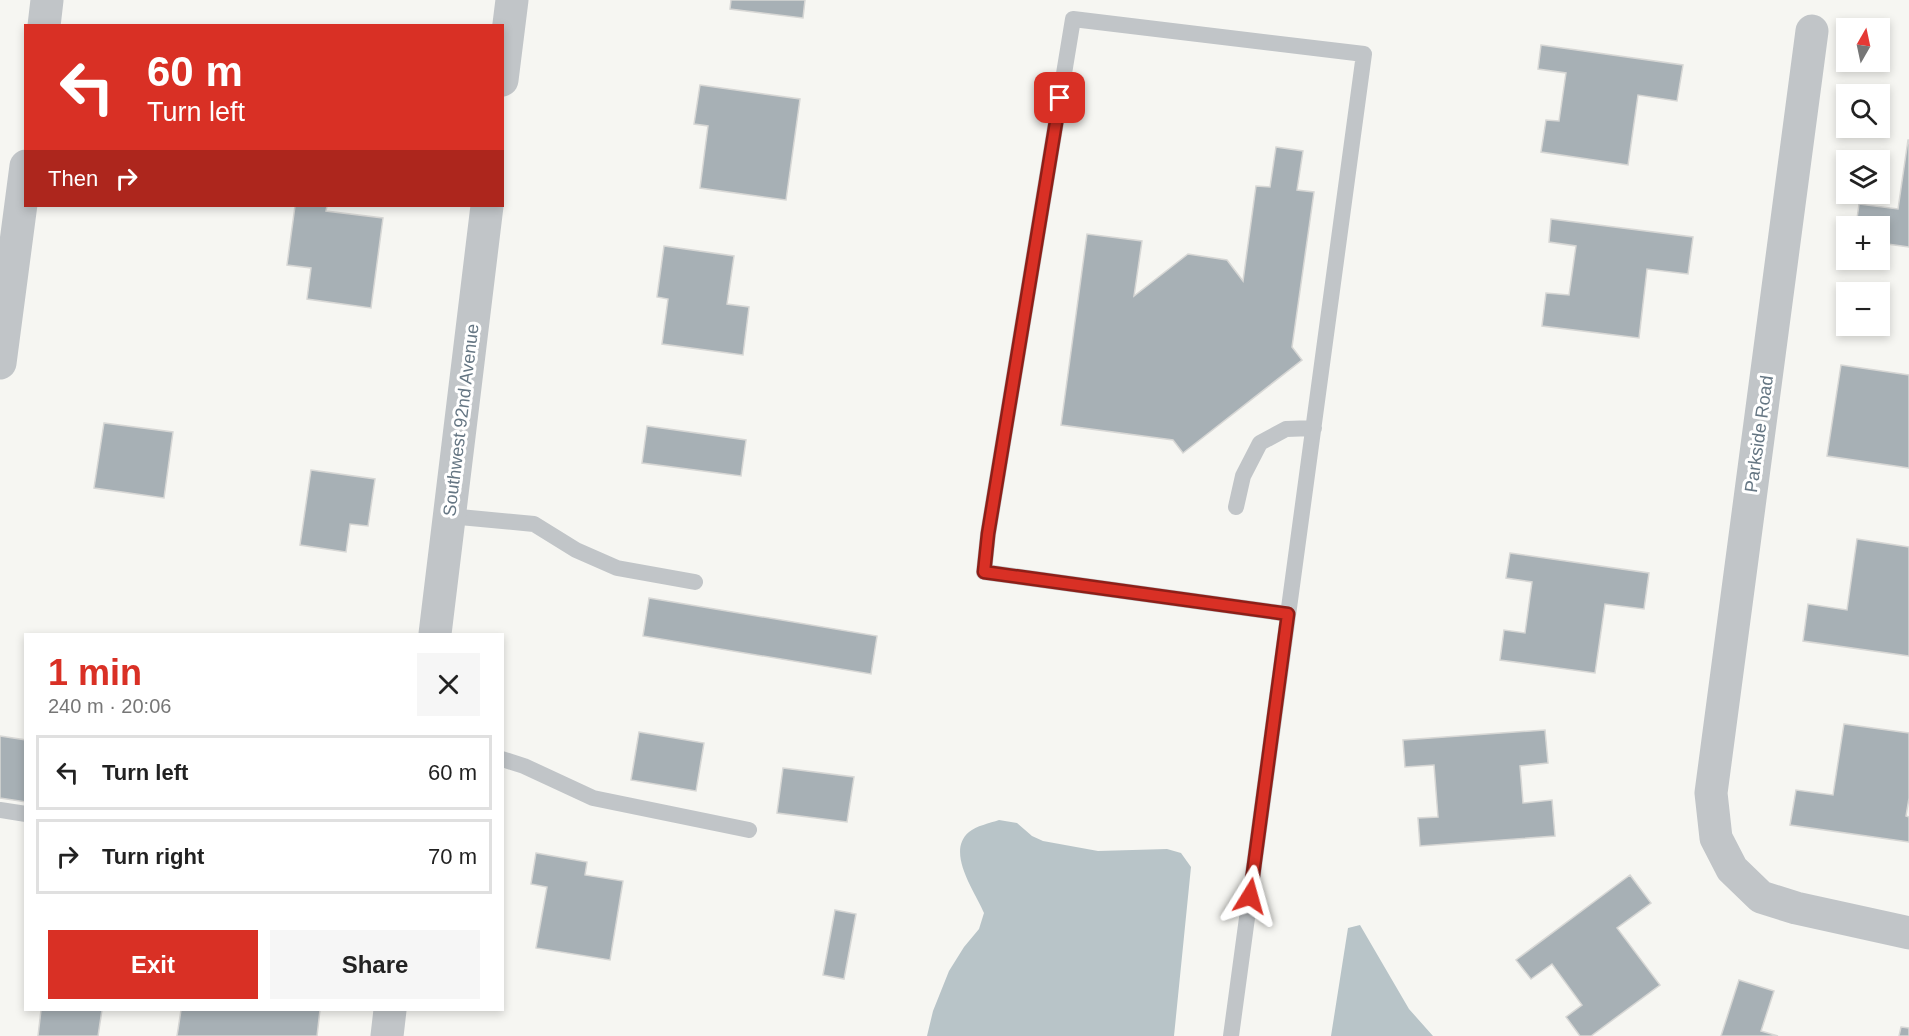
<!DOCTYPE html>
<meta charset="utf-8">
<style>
:root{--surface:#fff;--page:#f6f6f6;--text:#222;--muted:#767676;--line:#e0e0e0;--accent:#d93025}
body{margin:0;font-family:Arial,sans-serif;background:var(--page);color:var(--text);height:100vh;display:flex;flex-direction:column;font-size:22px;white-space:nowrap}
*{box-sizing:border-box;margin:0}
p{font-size:20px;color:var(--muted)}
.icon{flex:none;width:33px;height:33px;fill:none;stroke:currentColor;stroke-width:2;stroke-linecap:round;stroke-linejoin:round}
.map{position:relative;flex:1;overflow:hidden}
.panel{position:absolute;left:24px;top:633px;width:480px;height:378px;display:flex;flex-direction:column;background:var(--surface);border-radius:0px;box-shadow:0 3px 9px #0003}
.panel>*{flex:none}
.guide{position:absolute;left:24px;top:24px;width:480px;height:183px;border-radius:0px;box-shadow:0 3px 9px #0003;background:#d93025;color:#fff;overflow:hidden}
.needle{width:39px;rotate:9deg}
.buttons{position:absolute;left:1836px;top:18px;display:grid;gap:12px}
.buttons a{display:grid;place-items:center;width:54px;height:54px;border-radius:0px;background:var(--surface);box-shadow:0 3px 9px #0003;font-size:30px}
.pin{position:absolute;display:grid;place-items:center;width:51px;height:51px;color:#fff;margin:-26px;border-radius:12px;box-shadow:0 3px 9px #0006}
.me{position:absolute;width:66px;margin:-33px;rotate:8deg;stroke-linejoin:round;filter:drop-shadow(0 0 4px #0008)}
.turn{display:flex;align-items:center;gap:21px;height:126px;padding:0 24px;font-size:27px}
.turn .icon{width:78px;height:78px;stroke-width:2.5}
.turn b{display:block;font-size:42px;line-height:51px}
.then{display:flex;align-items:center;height:57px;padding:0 24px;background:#0003;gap:12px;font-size:22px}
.round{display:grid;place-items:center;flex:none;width:63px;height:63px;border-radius:0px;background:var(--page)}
.summary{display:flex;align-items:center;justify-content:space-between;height:102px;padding:0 24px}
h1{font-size:36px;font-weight:800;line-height:45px;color:var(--accent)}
.button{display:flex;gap:12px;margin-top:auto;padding:12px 24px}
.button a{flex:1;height:69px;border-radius:0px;background:var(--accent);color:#fff;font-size:24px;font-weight:800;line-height:69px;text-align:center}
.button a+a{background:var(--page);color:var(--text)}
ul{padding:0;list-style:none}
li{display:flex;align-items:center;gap:18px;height:75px;margin:0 12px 9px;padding:0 12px;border:3px solid var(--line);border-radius:0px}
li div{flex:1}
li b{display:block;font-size:22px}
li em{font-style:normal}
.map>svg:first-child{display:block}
</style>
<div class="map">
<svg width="1909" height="1036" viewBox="0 0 1909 1036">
<rect width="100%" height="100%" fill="#f6f6f2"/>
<path fill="#b8c4c8" d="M999,820L1017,823L1032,836L1043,841L1098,851L1167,849L1181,853L1191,867L1174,1036H927L933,1011L949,971L964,947L979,929L984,913C976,893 945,852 969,832C976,826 990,823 999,820Z
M1360,925L1409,1009L1433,1036H1331L1348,928Z"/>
<path fill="#a7b0b5" stroke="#d7d7d5" stroke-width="1.5" d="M731,0H805L803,18L730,9Z
M1541,45L1683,65L1677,101L1638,95L1628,165L1541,152L1546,120L1559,121L1566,73L1538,69Z
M700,85L800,99L786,200L700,188L708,126L694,124Z
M1908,140H1909V247L1880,243V226H1856L1859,204L1898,209Z
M1276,147L1303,151L1297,190L1314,192L1292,347L1302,360L1183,453L1173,440L1061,425L1087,234L1142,241L1134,296L1188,254L1227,260L1243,281L1256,186L1270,187Z
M295,206H327L326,211L383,218L371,308L307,299L311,268L287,265Z
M1551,219L1693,237L1688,274L1647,269L1639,338L1542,326L1546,293L1569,295L1576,246L1549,242Z
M664,246L734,256L727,304L749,307L743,355L662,344L668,299L657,297Z
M1841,365L1909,375V468L1827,456Z
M104,423L173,432L164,498L94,488Z
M647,426L746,440L741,476L642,463Z
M311,470L375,479L368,526L350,524L346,552L300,545Z
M1857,539L1909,547V656L1803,641L1808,604L1847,610Z
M1510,553L1649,573L1644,609L1605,604L1595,673L1500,660L1504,630L1525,633L1532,582L1506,578Z
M649,598L877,636L871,674L643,636Z
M1844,724L1909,733V798L1906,816L1909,817V842L1790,825L1796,790L1833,795Z
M1545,730L1548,763L1520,766L1523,803L1552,800L1555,836L1420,846L1418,818L1438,817L1434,765L1405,767L1403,740Z
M639,732L704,743L696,791L631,780Z
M0,736L26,740V802L0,798Z
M783,768L854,777L847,822L777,813Z
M536,853L587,862L585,875L623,881L610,960L536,948L547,887L531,884Z
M1630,875L1651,903L1617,928L1660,985L1591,1036H1580L1566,1017L1582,1005L1552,964L1531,979L1516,960Z
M835,910L856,914L844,979L823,975Z
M1739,980L1774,991L1761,1031L1778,1036H1721Z
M41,1010H102L98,1036H38Z
M181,1010H320L317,1036H177Z
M1901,1027L1909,1028V1036H1899Z"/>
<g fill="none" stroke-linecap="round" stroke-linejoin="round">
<path stroke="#c1c5c8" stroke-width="16" d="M1236,507L1243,476L1260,443L1286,429L1314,428
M449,516L534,524L576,550L617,568L695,582
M502,759L524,766L593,798L749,830
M0,810L26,814
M1231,1036L1364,54L1073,19L988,534L984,572L1288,614"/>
<path stroke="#c1c5c8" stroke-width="33" d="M44,26L47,0
M1812,31L1711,793L1716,838L1732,869L1761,897L1796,908L1909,933
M502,80L512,0
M0,363L26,166
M435,634L487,206
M387,1036L390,1010"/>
</g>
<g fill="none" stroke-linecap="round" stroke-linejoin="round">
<defs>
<path id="route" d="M1060,98L988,534L984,572L1288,614L1250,896"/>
</defs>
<use href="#route" stroke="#8d1f18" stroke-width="15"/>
<use href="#route" stroke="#d93025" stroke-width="10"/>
</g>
<g text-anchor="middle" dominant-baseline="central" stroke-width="6" stroke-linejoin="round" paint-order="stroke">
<g font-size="18" fill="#657683" stroke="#fff">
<text transform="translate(461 420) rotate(-83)">Southwest 92nd Avenue</text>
<text transform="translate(1759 434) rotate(-82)">Parkside Road</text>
</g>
</g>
</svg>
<div class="buttons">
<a><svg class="needle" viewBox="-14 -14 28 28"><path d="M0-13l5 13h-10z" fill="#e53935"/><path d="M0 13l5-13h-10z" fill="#767676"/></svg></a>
<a><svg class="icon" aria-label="search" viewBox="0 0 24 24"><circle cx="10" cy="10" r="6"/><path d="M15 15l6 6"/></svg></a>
<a><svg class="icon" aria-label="layers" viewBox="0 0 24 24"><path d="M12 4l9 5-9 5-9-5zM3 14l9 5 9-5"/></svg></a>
<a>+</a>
<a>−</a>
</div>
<div class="pin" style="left:1060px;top:98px;background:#d93025"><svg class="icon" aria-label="arrive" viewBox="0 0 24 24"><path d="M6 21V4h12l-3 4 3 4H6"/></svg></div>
<svg class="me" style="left:1250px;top:896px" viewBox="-20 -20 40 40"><path d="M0-17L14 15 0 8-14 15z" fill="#d93025" stroke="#fff" stroke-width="4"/></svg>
<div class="guide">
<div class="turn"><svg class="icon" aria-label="left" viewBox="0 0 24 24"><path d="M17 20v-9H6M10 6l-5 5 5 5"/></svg><div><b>60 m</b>Turn left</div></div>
<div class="then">Then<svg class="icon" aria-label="right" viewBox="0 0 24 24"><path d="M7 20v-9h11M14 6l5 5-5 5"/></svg></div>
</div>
<section class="panel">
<div class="summary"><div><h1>1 min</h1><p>240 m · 20:06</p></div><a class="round"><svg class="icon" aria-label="close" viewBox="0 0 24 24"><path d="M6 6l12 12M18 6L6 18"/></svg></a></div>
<ul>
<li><svg class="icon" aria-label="left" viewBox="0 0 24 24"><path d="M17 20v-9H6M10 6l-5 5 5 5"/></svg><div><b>Turn left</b></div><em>60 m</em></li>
<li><svg class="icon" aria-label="right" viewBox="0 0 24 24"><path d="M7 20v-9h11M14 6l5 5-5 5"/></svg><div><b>Turn right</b></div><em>70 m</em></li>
</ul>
<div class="button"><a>Exit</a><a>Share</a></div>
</section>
</div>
